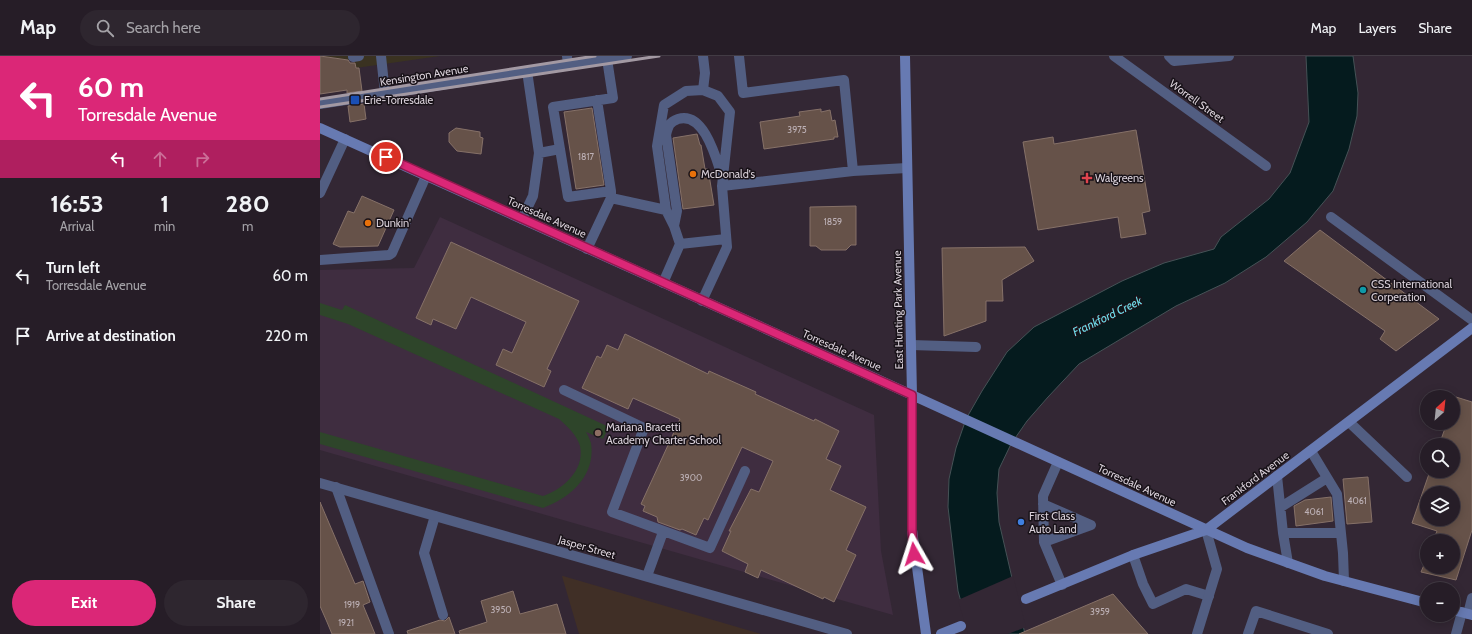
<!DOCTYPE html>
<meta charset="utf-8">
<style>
:root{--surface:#261d27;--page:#2e262f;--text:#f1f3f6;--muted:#a4a2a7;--line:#423b44;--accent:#db2777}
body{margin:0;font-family:Cabin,sans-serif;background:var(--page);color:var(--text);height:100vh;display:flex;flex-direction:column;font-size:15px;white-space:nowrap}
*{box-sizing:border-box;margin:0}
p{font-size:13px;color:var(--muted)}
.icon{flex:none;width:22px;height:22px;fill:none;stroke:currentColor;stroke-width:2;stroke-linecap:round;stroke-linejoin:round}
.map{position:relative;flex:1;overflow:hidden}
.panel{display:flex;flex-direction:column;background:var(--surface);width:320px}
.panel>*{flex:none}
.top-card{background:#db2777;color:#fff;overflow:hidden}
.needle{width:26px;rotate:27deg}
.controls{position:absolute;left:1100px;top:334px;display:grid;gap:8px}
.controls a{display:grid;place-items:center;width:40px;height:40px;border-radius:50%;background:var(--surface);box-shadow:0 2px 10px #0003,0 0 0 1px var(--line);font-size:20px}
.pin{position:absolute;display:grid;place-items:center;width:34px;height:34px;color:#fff;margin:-17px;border:2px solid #fff;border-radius:50%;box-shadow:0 1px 4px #0007}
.me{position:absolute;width:44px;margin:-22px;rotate:354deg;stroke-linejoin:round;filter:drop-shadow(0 0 3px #0008)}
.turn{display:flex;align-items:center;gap:14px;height:84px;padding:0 12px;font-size:18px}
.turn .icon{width:52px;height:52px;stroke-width:2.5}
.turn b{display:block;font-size:28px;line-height:34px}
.lanes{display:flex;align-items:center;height:38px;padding:0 12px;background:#0003;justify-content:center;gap:20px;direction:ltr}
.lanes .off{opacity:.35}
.eta{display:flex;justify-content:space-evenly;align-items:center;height:68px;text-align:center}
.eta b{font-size:24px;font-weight:800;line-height:28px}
.primary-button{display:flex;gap:8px;margin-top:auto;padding:8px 12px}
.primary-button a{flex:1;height:46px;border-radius:24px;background:var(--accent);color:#fff;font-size:16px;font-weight:800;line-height:46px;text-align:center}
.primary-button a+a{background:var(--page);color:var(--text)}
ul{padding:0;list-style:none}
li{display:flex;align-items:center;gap:12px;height:60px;padding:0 12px}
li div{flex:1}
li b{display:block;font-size:15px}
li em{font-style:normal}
header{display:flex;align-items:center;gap:24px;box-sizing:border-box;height:56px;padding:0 20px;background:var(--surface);border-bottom:1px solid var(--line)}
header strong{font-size:19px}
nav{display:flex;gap:22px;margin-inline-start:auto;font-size:14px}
.search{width:280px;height:36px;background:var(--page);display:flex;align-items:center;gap:10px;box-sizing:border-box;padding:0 14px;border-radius:22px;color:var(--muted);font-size:15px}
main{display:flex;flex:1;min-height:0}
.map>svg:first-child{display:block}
</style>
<header>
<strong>Map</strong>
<div class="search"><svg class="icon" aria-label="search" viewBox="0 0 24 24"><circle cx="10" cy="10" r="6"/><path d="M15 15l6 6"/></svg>Search here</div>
<nav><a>Map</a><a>Layers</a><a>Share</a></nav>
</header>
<main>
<section class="panel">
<div class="top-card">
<div class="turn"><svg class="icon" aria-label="left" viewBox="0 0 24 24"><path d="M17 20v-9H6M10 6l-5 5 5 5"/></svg><div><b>60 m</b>Torresdale Avenue</div></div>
<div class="lanes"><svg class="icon" aria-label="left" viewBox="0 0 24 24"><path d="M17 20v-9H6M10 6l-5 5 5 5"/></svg><svg class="icon off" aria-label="ahead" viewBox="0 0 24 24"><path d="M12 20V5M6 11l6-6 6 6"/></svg><svg class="icon off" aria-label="right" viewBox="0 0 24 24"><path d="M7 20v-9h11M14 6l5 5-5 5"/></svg></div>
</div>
<div class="eta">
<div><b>16:53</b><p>Arrival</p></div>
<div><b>1</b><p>min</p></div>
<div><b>280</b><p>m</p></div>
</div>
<ul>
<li><svg class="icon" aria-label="left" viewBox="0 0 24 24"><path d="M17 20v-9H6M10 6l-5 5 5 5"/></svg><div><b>Turn left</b><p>Torresdale Avenue</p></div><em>60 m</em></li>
<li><svg class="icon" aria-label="arrive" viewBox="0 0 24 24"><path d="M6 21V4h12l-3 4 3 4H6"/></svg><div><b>Arrive at destination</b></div><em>220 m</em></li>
</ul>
<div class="primary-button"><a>Exit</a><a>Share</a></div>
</section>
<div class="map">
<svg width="1152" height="578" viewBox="0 0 1152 578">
<rect width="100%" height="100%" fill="#332734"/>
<path fill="#3a3221" d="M0,0H120L36,12L34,4H27Z"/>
<path fill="#402f26" d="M242,520H243L441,578H259Z"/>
<path fill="#3f2d40" d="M120,161L554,359L561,495L573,559L0,394V214L94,212Z"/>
<path fill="#2e452a" d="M0,247L22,254L25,249L289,371L283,383L266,376C268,379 270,384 271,387C276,420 250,442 223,452L0,388V376L223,440C243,433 265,414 260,390C257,379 247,370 239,363L28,268L0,259Z"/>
<path fill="#051b1e" stroke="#455256" d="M986,0H1033L1038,37L1037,60L1029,93L1013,135L987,166L946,201L905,227L856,250L759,308L728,341L707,365L691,388L679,413L677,437L679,466L705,578H650L638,535L628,451L629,423L636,392L646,363L662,335L687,296L714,271L802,225L844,207L894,193L901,181L949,143L970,117L989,66Z"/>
<path fill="#332734" d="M693,520L706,571L688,578H648L638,544Z"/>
<path fill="#665249" stroke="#867168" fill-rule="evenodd" d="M0,0L28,4L30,7H35L36,12H39L42,35L27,37V34L0,38Z
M44,48L46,63L30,66L28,50Z
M272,52L284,129L256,133L244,56Z
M501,53V56L510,54L512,65L515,64L518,81H514V83L444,93L440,66L480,60L479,56Z
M136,72L160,76V81L163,82L161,98L137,95L129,86V77Z
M816,74L830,155L822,157L826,178L801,182L798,161L718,174L703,86L733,81L734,88Z
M377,78L380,89H381L385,113H388L394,149L363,153L353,82Z
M42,140L74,154L58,190L20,191L13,188L28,155L34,157Z
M536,150V189H531L526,194H501L496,190H490V151Z
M1000,174L1119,263L1076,295L1060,283L1065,275L964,205Z
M131,186L259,245L227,313L231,315L224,331L176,309L183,293L192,297L206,266L151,241L136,273L113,263L111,269L96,262Z
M705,191L714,205L682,224L683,245H666V265L624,280L622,192Z
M305,278L388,318L389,315L436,336L435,338L494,365L495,363L519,375L506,403L521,410L510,434L546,451L526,494L536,499L514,546L504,541L503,543L441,514L438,522L425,516L428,508L402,495L411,475H409L431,433L439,436L453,405L422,391L388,464L384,462L376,479L362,473L360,474L338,466L337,461L323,455L325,450L321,448L360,363L313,342L308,353L262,332L277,300L281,302L287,289L298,294Z
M1136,341L1152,346V474L1136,524L1101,516L1107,502V511H1133V485H1113L1117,475L1092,467L1110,415H1133V389H1119L1127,367H1133V348ZM1107,437H1133V463H1107Z
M1048,421L1052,466L1027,468L1023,423Z
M1011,441L1013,465L976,470L974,450L985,444Z
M0,446L35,528L43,525L50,546L43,549L55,578H12L7,566L0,550Z
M193,535L200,558L237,548L246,578H140L139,575L167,566L161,545Z
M793,538L828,578H699Z
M129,561L135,578H88L87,575L120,564L125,565Z"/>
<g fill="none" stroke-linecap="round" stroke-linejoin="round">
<path stroke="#525e82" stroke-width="10" d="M34,0L33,1L39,0
M61,0L65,37
M247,0L248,9
M383,0L385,17L383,34
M419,0L423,37L524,24L533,115L587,112
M849,0L854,5L909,0
M207,15L219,97
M277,44L291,135L248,141L233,51L293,42L287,3
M0,137L25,83
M291,142L346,154
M202,163L213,140L219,97L240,93
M354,170L357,155L346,79C348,71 349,66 358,63C384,55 396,102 402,120
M360,188L406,183
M267,193L291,142V135
M0,204L69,199L72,197L106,120
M343,227L360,188L354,170L346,154L337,90L344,49L366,35L383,34L398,40L410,56L402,130
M382,245L407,191L402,130L533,115
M591,289L656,291
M244,334L324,372L292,456L390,492L425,415
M1029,366L1087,421
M991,395L1017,438L1023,497L1024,525
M957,420L963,477L968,507
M16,431L69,578
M723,448L771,469L724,486L723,440L738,406
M961,451L1007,422
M115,460L104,497L123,559
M963,477H1021
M724,486L742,529
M813,499L823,528L833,548L866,533L889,540
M327,520L343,476
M928,578L936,555L1008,578
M1136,578L1142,556"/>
<path stroke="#525e82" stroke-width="10" d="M794,0L946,110
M1011,161L1152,264
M0,427L527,578
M1148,558L1152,542
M877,578L897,513L886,474"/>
<path stroke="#525e82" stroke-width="10" d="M0,48L307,0"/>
<path stroke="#677ab2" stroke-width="10" d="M585,0L592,339V474L606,578
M0,72L557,323L927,492L1005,520L1107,547
M706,543L813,499L886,474L1152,272
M1133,554L1152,559
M621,578L641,570"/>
<path stroke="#a399a3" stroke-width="3" d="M0,43L275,0
M0,51L339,0"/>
</g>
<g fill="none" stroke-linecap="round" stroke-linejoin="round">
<defs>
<path id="route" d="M66,101L592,339V474L594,498"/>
</defs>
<use href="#route" stroke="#8e194d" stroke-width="10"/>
<use href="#route" stroke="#db2777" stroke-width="7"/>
</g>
<rect fill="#1a4fb4" stroke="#181218" stroke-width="1.5" x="30" y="39" width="10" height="10" rx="2"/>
<g fill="#e8710a" stroke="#181218" stroke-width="1.5">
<circle cx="373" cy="118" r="4"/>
<circle cx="48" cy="167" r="4"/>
</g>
<path fill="#e0444e" stroke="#181218" stroke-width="1.5" d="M765 116h4v4h4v4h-4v4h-4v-4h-4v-4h4z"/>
<circle fill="#0f9aa8" stroke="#181218" stroke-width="1.5" cx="1043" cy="234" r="4"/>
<circle fill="#8d6e63" stroke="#181218" stroke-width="1.5" cx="278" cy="377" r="4"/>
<circle fill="#3f7fe0" stroke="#181218" stroke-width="1.5" cx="701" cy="466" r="4"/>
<g text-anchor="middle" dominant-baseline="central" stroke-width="3" stroke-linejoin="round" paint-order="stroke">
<g font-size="9" fill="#bdb1b6">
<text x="477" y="73">3975</text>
<text x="266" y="100">1817</text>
<text x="513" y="165">1859</text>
<text x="371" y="421">3900</text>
<text x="1037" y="444">4061</text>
<text x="994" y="455">4061</text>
<text x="32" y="548">1919</text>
<text x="181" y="553">3950</text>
<text x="780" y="555">3959</text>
<text x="26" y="566">1921</text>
</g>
<g font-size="11" fill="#dad1da" stroke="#181218">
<text transform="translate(104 19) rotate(-9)">Kensington Avenue</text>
<text transform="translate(877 45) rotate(36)">Worrell Street</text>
<text transform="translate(227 161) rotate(24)">Torresdale Avenue</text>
<text transform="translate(578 254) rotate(-91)">East Hunting Park Avenue</text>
<text transform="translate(522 294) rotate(24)">Torresdale Avenue</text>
<text transform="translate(935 422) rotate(-37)">Frankford Avenue</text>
<text transform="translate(817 429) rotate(25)">Torresdale Avenue</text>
<text transform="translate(267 491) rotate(16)">Jasper Street</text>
</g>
<g font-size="11" fill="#dad1da" stroke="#181218" text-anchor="start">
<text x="44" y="44">Erie-Torresdale</text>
<text x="381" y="118">McDonald's</text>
<text x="775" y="122">Walgreens</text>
<text x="56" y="167">Dunkin'</text>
<text x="1051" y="228">CSS International<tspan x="1051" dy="13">Corperation</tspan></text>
<text x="286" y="371">Mariana Bracetti<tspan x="286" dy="13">Academy Charter School</tspan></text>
<text x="709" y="460">First Class<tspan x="709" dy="13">Auto Land</tspan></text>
</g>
<g font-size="12" font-style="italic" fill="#71deec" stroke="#181218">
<text transform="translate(787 260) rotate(-26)">Frankford Creek</text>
</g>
</g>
</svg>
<div class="controls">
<a><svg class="needle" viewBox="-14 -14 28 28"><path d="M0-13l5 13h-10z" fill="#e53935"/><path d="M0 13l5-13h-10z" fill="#a4a2a7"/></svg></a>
<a><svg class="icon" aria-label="search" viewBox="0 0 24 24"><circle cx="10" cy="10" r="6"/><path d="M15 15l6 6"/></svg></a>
<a><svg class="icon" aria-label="layers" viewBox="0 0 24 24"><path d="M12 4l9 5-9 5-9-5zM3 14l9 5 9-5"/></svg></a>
<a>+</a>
<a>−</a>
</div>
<div class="pin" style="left:66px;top:101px;background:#d93025"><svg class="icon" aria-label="arrive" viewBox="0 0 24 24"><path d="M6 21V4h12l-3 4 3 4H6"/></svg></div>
<svg class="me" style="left:594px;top:498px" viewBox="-20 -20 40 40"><path d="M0-17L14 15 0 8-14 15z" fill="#db2777" stroke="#fff" stroke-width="4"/></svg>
</div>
</main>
